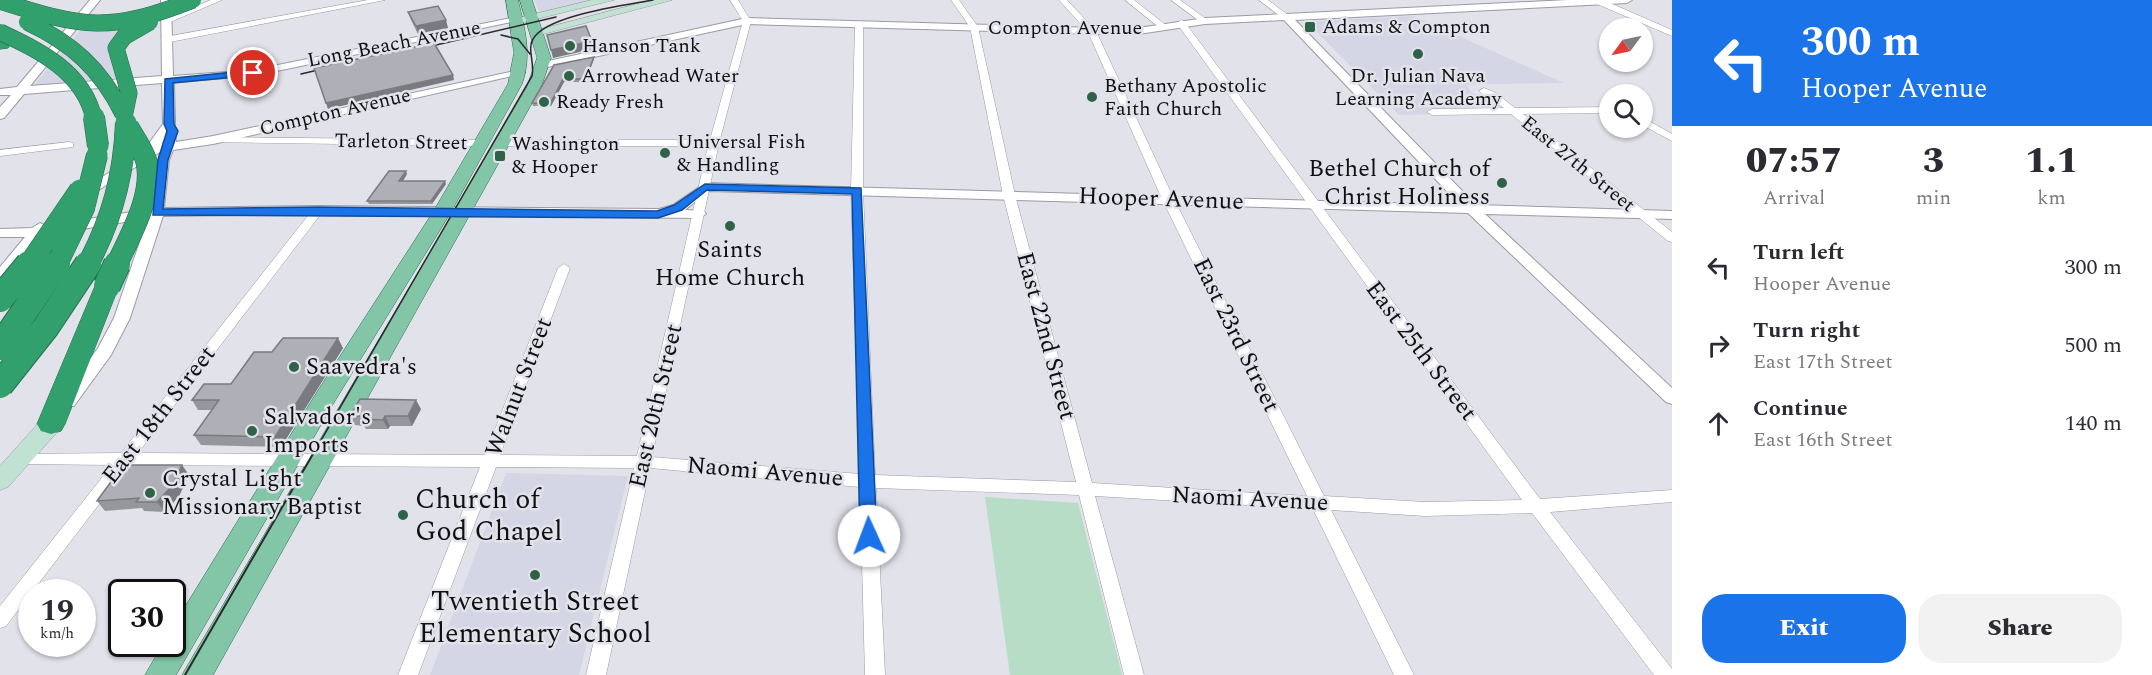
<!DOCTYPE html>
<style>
:root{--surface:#fff;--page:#f2f2f3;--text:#2b2b33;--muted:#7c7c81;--accent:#1a73e8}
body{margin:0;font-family:Spectral,serif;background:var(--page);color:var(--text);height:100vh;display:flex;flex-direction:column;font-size:22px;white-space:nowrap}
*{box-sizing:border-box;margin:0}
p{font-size:20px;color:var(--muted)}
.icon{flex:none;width:33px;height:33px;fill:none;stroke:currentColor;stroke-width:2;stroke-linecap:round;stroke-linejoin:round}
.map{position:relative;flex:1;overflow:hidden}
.details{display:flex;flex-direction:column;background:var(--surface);width:480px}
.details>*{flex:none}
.hud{background:#1a73e8;color:#fff;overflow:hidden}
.needle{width:39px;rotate:237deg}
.controls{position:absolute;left:1599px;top:18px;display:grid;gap:12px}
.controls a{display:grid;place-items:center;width:54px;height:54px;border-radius:50%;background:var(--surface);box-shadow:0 2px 4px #0004;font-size:30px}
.speed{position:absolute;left:18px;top:579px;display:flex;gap:12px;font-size:30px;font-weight:700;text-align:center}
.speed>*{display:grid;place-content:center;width:78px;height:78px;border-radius:50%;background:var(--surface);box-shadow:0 2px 4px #0004;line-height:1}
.speed small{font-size:15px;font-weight:400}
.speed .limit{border:3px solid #111;border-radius:9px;background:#fff;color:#111}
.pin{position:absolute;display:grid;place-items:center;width:51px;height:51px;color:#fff;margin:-26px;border:3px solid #fff;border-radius:50%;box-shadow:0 2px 6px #0007}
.me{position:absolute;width:66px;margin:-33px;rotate:358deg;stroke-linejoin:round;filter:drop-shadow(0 0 4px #0008)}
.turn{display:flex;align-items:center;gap:21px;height:126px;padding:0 30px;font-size:27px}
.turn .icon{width:78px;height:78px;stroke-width:2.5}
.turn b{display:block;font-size:42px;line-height:51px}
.eta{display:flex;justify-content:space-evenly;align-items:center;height:102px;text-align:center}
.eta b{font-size:36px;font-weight:800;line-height:42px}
.primary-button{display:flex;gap:12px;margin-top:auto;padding:12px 30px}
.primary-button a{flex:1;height:69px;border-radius:24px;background:var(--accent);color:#fff;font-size:24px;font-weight:800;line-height:69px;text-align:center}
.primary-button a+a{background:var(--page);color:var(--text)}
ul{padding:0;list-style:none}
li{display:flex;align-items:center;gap:18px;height:78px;padding:0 30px}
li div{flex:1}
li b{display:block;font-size:22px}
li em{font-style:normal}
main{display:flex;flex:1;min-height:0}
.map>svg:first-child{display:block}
</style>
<main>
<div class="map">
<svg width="1672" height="675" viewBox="0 0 1672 675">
<rect width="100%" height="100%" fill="#e1e2ea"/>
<path fill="#d4d6e5" d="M534,0H598L540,13Z
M1414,16L1564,83L1475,84L1467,86L1471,92L1487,99L1505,113L1399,115L1309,24L1315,21Z
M138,22L114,35L112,51L116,77L33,86L83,27Z
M506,473L628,476L579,675H430Z"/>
<path fill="#b8ddc7" d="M985,497L1078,503L1122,675H1010Z"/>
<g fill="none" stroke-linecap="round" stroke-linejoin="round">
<defs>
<path id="minor" d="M211,0H222L168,23L161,21Z
M368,0H385L165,43L161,40L165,37Z
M730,0H738L751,21L719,143L652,457L860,474L851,191L855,24L859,21L863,24V191L875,475L1076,482L1003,195L970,27L951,0H959L978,27L1015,195L1092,483L1307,496L1162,199L1088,32L1059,0H1067L1096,31L1174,199L1324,496L1425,502L1522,500L1178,25L1177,23L1181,20L1184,21L1540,499L1672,490V502L1550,512L1672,669V675H1654L1532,513L1425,516L1331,510L1414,675H1394L1313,509L1095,496L1144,675H1124L1079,495L876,488L885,675H865L860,487L650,468L606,675H586L634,468L496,467L418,675H398L480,467L129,465L6,626L0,628V606L112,465L21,464L16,462L13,458L16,454L121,453L314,208H322L324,210L138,453L485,455L558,268L564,264L570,268L500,455L637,456L708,146H502L497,143L502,140H710L743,21Z
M1125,0H1134L1167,26L1160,28Z
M1171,0H1180L1209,21L1202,23Z
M1259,0H1268L1292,18L1285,20Z
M1597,0H1603L1672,30V36L1597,4Z
M1484,88L1496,93L1515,108L1610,107V113L1523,114L1672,232V242L1668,241L1511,114L1432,115L1427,112L1432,109L1504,108L1481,93L1479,91Z
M1642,117L1672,134V141L1642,125Z
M213,137L482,140L487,143L482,146L209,142L208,140Z
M69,142L73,143V147L0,156V150Z"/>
<path id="tertiary" d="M90,0H100L30,86L162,76L161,0H171L173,76L253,70L516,17L521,20L253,76L174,82L175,124L161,144L171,135L175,136L176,142L213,136L519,70L525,73L213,144L173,150L169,160L164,208L318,206L659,209L673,205L705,183L1460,205L1284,20L1205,24L1132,35L747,24L543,68L537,65L539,63L747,18L1132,29L1205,18L1568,0H1632L1627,3L1295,20L1476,205L1672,211V219L1485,214L1672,388V404L1666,402L1468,213L708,191L685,210L704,211L706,214L699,218L318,214L163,216L130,318L111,355L74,406H62L59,401L98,348L114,318L148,218L41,236L5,280L0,282V267L25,237H0V229L32,228L40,223L46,226L150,209L160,152L87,197L82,198L75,194L131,159L147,146L163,124L162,83L24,94L4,118L0,119V107L11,95H0V89L17,87Z"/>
<path id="secondary" d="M592,0H614L516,24L510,20Z
M652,0H672L536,36L530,32Z
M51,416L59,418L62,424L59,430L8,487L0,490V466L43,418Z"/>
<path id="primary" d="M506,0H518C525,29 532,55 522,84L451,212L333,404L176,675H145L163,644H172V628L317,392L433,212L508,84L514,53Z
M520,0H532L551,58L541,87L213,675H182L527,87L537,58Z"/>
<path id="motorway" d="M0,39L10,45L8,48L0,49Z
M107,279L115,281L119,286L65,424L61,431L51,434L41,431L37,424L95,286L99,281Z"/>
</defs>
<use href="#minor" stroke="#9a9ba3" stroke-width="1"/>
<use href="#tertiary" stroke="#9a9ba3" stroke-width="2"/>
<use href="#secondary" stroke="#9a9ba3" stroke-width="1"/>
<use href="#primary" stroke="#256e4d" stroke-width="1"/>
<use href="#motorway" stroke="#256e4d" stroke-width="1"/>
<use href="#minor" fill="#fff" fill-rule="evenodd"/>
<use href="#tertiary" fill="#fff" fill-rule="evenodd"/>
<use href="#secondary" fill="#c1e2d3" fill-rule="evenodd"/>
<use href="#primary" fill="#83c6a7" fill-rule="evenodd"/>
<use href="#motorway" fill="#31a06c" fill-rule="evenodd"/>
<path stroke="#2a2a2e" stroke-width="1.5" d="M501,35L518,39L530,54
M419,49L556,17
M301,74L331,67
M316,449L532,76C535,64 527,49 533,39C546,15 627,5 653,0"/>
<path stroke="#2a2a2e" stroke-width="2" d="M185,675L317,447"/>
<defs>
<path id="motorway-bridge-far2" d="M0,1C84,28 109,33 193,0
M27,22C72,43 101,69 123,114
M0,32C40,51 84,72 94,119
M124,117L129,93L116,48L124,37L150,22"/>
<path id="motorway-bridge-far1" d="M94,117L98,146
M28,266L80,190
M56,266L84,208L97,155
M87,266C112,220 124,175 126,123
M116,266C130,236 155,193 146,160C142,148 134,137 128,127"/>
<path id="motorway-bridge" d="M107,286L117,264
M0,299L29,264
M0,347L57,264
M0,385L46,327L88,264"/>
</defs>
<use href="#motorway-bridge-far2" stroke="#256e4d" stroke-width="17" stroke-linecap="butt"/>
<use href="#motorway-bridge-far1" stroke="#256e4d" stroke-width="22" stroke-linecap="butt"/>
<use href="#motorway-bridge" stroke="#256e4d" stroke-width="28" stroke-linecap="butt"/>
<use href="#motorway-bridge-far2" stroke="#31a06c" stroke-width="16"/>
<use href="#motorway-bridge-far1" stroke="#31a06c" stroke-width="21"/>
<use href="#motorway-bridge" stroke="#31a06c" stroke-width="26"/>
</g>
<path fill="#96979d" d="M408,12L448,28L418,34L411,20Z
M594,57V59L585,82H564L551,106H533L532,103Z
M407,174L403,181L446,184L432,204H369L367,201Z
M343,348L281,447L201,445L194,435L212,410H198L192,400L231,384L272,352Z
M421,409L412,426H390L388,429H366L364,426L355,425L350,416Z
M189,475L179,496L165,512L144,511L142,508L105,511L97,501Z"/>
<path fill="#7a7b80" d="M446,20L448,28L418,34L416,26Z
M592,41L593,49L553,58L551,50Z
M594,57V59L585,82V79Z
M453,75L454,80L328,109L326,103Z
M563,79L564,82L551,106L550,104Z
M406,171L407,174L401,184L399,181Z
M445,181L446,184L432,204L431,201Z
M338,338L343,348L281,447L275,437Z
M416,400L421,409L412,426L408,416Z
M385,416L390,426L388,429L383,420Z
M182,465L189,475L179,496L165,512L157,502Z"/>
<path fill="#afb0b7" stroke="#7a7b80" stroke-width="1.5" d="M438,6L446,20L416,26L408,12Z
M586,26L592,41L551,50L547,35Z
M434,43L453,75L326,103L314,68Z
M594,57L585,79H563L550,104L532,103L554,65Z
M389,171H406L399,181H445L431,201H367Z
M283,338H338L275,437L194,435L219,400H192L204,384H231L254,352H272Z
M360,399L416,400L408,416H385L383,420L361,419L363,416H350Z
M123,465H182L172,486L157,502H136L139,498L97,501Z"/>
<path fill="#1a73e8" stroke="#114b97" stroke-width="1.5" d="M253,70L258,73L256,75L173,83L174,124L178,131L168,160L163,209L318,207L657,211L674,205L705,184L861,188L877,536L875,541H863L860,536L852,194L707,190L682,210L658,218L153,215L158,160L167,131L164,124L165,79Z"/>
<g fill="#2f6247" stroke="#e1e2ea" stroke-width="2">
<rect x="1304" y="21" width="12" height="12" rx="3"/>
<circle cx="570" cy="46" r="6"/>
<circle cx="1418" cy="54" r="6"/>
<circle cx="569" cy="76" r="6"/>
<circle cx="1092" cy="97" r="6"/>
<circle cx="544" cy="102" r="6"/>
<circle cx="665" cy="153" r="6"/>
<rect x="494" y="150" width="12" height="12" rx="3"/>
<circle cx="1502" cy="183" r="6"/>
<circle cx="730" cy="226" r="6"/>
<circle cx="294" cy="367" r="6"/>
<circle cx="252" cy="431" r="6"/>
<circle cx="150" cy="493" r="6"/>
<circle cx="403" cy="515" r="6"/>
<circle cx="535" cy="575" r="6"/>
</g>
<g text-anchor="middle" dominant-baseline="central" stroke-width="5" stroke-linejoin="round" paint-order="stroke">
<g font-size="20" fill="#101013" stroke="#e1e2ea" text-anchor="start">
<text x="1322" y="27">Adams &amp; Compton</text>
<text x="582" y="46">Hanson Tank</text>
<text x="581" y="76">Arrowhead Water</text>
<text x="1418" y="76" text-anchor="middle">Dr. Julian Nava<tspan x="1418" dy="23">Learning Academy</tspan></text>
<text x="1104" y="86">Bethany Apostolic<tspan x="1104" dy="23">Faith Church</tspan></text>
<text x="556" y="102">Ready Fresh</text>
<text x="677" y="142">Universal Fish<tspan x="677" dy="23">&amp; Handling</tspan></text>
<text x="512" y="144">Washington<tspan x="512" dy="23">&amp; Hooper</tspan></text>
</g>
<g font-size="20" fill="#101013" stroke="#e1e2ea">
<text x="1065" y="28">Compton Avenue</text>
<text transform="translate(394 44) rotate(-11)">Long Beach Avenue</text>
<text transform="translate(335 112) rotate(-13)">Compton Avenue</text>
<text transform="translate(401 142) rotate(1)">Tarleton Street</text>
<text transform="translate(1578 164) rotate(39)">East 27th Street</text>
</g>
<g font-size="24" fill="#101013" stroke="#e1e2ea" text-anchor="start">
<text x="1490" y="169" text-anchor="end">Bethel Church of<tspan x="1490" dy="28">Christ Holiness</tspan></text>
<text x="730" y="250" text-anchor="middle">Saints<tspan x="730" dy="28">Home Church</tspan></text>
<text x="306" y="367">Saavedra's</text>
<text x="264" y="417">Salvador's<tspan x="264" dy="28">Imports</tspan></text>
<text x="162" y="479">Crystal Light<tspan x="162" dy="28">Missionary Baptist</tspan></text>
</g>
<g font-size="24" fill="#101013" stroke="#e1e2ea">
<text transform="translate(1161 199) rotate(2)">Hooper Avenue</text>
<text transform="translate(1236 335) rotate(64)">East 23rd Street</text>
<text transform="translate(1046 336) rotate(75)">East 22nd Street</text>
<text transform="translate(1421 351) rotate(53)">East 25th Street</text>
<text transform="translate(519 387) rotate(-69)">Walnut Street</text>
<text transform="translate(656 406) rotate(-77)">East 20th Street</text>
<text transform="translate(159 415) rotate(-52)">East 18th Street</text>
<text transform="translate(765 472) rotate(5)">Naomi Avenue</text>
<text transform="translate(1250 499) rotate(3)">Naomi Avenue</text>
</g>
<g font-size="28" fill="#101013" stroke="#e1e2ea" text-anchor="start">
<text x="415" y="499">Church of<tspan x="415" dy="32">God Chapel</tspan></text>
<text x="535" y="601" text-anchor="middle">Twentieth Street<tspan x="535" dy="32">Elementary School</tspan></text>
</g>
</g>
</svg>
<div class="controls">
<a><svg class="needle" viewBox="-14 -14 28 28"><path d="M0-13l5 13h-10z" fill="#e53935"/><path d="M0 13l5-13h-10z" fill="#7c7c81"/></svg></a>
<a><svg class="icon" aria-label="search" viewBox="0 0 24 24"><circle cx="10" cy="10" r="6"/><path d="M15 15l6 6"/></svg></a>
</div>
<div class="speed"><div>19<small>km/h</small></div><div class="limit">30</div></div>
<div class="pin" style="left:253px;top:73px;background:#d93025"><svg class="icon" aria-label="arrive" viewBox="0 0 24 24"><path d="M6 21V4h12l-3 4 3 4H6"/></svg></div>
<svg class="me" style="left:869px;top:536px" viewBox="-20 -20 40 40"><circle r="19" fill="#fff"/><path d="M0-13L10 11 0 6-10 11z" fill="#1a73e8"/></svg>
</div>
<section class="details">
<div class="hud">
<div class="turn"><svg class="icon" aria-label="left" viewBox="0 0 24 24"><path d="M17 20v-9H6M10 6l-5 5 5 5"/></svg><div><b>300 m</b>Hooper Avenue</div></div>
</div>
<div class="eta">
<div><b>07:57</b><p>Arrival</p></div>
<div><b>3</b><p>min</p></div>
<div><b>1.1</b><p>km</p></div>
</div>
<ul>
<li><svg class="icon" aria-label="left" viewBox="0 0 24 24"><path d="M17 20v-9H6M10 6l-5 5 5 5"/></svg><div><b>Turn left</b><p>Hooper Avenue</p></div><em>300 m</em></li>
<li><svg class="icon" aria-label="right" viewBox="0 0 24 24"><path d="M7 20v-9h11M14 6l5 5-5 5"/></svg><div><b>Turn right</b><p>East 17th Street</p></div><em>500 m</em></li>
<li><svg class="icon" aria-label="ahead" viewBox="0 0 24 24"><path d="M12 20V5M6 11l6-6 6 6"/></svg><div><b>Continue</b><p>East 16th Street</p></div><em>140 m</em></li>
</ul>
<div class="primary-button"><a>Exit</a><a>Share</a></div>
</section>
</main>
